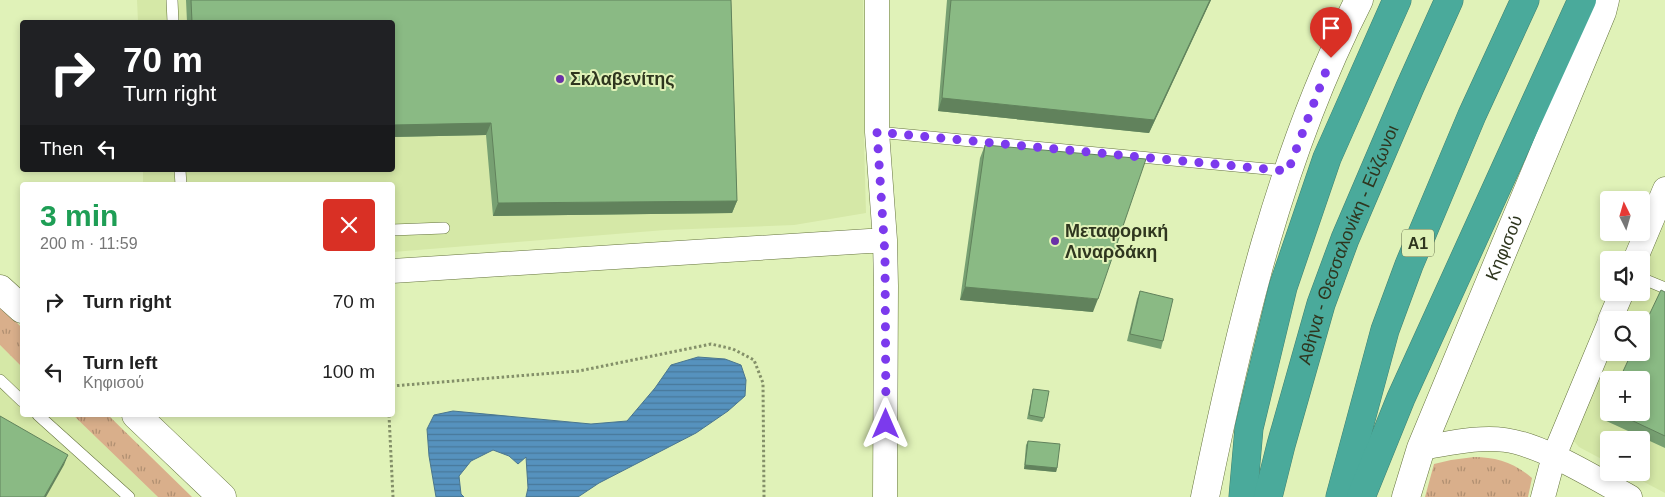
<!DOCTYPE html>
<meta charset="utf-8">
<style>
:root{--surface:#fff;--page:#f6f6f6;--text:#222;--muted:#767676}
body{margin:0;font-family:Helvetica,sans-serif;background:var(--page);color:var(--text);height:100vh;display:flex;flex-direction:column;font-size:19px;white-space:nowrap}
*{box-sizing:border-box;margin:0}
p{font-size:16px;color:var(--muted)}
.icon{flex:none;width:28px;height:28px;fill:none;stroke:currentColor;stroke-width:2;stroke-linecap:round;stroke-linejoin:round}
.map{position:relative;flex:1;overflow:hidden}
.sheet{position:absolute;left:20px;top:182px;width:375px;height:235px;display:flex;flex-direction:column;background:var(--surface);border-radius:5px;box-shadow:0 2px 8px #0003}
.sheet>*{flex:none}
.guide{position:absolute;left:20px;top:20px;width:375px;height:152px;border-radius:5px;box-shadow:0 2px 8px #0003;background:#202124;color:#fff;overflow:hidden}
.needle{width:32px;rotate:355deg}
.tools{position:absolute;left:1600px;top:191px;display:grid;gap:10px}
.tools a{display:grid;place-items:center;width:50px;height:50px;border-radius:5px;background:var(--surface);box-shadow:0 2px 8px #0003;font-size:25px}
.pin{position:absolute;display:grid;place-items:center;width:42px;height:42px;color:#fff;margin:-51px -21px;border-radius:50% 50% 50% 0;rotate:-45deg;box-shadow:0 0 5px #0007}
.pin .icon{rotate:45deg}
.me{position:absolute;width:55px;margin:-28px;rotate:0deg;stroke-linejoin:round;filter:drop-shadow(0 0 4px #0008)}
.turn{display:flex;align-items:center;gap:18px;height:105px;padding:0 20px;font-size:22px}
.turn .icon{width:65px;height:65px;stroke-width:2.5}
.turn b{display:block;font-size:35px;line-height:42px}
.then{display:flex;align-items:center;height:48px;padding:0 20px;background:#0003;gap:10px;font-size:19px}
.round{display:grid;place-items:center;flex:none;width:52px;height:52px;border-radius:5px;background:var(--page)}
.overview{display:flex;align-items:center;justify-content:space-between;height:85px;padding:0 20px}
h1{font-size:30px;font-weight:800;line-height:38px;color:#1e9e55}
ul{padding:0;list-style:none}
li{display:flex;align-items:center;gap:15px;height:70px;padding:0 20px}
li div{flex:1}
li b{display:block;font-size:19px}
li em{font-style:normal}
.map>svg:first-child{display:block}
</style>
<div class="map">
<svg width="1665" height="497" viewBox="0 0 1665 497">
<defs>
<pattern id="grass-tufts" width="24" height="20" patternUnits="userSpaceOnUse" patternTransform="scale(1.25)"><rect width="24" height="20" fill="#d9af8b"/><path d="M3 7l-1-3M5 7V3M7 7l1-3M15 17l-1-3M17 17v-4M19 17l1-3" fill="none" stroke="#b08f71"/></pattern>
<pattern id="water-rules" width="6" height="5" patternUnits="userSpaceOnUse" patternTransform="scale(1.25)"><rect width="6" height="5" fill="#5692be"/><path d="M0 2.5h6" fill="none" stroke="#48789a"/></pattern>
</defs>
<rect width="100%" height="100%" fill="#e0f2b8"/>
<path fill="#d5e8a7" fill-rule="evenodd" d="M137,0H863L864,142L866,213L794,225L665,230L393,252L392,185H143V170H392V22H138Z
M1665,222V493L1627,473L1641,472V440H1609V463L1579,447L1573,440L1609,352H1641V320H1622L1634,293L1641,292V276ZM1609,380H1641V412H1609Z
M0,345L22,367V415H73L158,497H0Z"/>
<path fill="url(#grass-tufts)" d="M0,305L22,328V367L0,345Z
M73,415H108L192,497H158Z
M1474,457C1496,457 1515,463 1532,478L1528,497H1425L1434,464L1451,460Z"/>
<path fill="url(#water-rules)" stroke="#4a768e" d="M698,357L725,359L741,365L746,380L745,396L728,411L696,433L599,483L578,497H526L528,488L526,457L518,464L509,456L493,450L471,461L459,476L461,494L464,497H436L429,456L427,429L434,415L453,411L591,424L627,421L655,388L671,365Z"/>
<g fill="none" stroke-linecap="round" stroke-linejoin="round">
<defs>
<path id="service" d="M172,0L173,22
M877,132L1288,171
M180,170L181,185
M392,230L444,228
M1641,278L1665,288
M0,380L22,401
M38,415L129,497"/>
<path id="minor" d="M877,0V132L885,240L886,286L885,497
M1635,260L1665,189
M392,271L885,240
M1610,320L1622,292
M1421,448C1448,444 1478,436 1505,440C1543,445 1596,479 1630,497
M1543,497L1554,456L1609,324"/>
<g id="tertiary">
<path d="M0,289L22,309"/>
<path d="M136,415L222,497"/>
<path d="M1205,497C1240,327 1280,155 1359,0"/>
<path id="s1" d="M1406,497L1421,448L1602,12L1605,0"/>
</g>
<g id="motorway">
<path d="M1243,497L1249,428L1283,287L1327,158L1397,0"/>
<path id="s2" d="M1268,497L1281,445L1321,304L1345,239L1410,87L1449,0"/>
<path d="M1340,497L1385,330L1409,265L1472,115L1525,0"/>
<path d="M1361,497L1401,398L1582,0"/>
</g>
</defs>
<use href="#service" stroke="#65733e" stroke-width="12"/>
<use href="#minor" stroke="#65733e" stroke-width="25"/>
<use href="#tertiary" stroke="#65733e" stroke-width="29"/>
<use href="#motorway" stroke="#418170" stroke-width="29"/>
<path stroke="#849069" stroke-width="3" stroke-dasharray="2.5 2.5" stroke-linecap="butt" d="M392,386L579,371L711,344L733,349L754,360L763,383L764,497
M389,415L393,497"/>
<use href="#service" stroke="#fff" stroke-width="11"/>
<use href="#minor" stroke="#fff" stroke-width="24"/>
<use href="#tertiary" stroke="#fff" stroke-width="28"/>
<use href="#motorway" stroke="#4aaa9b" stroke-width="28"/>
</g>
<path fill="#77a072" d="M186,0H731L737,201L732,213L493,216L486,135L392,137V22H187Z
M947,0H1211L1149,133L938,111Z
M985,145L1093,312L960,300L980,158Z
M1140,291L1163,341L1161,349L1127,341L1137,299Z
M1665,292V448L1602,419L1609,402V412H1641Z
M1033,389L1044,418L1042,422L1027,419L1032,393Z
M1028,441L1057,468L1056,472L1024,469L1026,445Z"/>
<path fill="#61825c" d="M1210,0H1211L1149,133L938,111L942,98Z
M491,123L486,135L392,137V125Z
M737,201L732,213L493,216L498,203Z
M965,287L1098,299L1093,312L960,300Z
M68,455L64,465L46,497H44Z
M1025,465L1057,468L1056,472L1024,469Z"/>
<path fill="#8aba84" stroke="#61825c" d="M191,0H731L737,201L498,203L491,123L392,125V22H192Z
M951,0H1210L1154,120L942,98Z
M985,145L1146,159L1098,299L965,287Z
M1661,290L1665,292V436L1614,412H1641V380H1619L1632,352H1641V332Z
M1140,291L1173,299L1163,341L1130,334Z
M1033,389L1049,391L1044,418L1029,415Z
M1609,402V410L1605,409Z
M0,416L68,455L44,497H0Z
M1028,441L1060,444L1057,468L1025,465Z"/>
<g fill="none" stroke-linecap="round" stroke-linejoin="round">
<path stroke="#7c3aed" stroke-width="9" stroke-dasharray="0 16.2" d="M886,424L885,255L877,132L1288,171L1331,58"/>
</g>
<g fill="#6a31a7" stroke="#e0f2b8" stroke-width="2">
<circle cx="560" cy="79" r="5"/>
<circle cx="1055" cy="241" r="5"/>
</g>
<g text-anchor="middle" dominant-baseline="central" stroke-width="4" stroke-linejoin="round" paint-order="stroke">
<rect fill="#e0f2b8" stroke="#646e4d" stroke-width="1" x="1402" y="229.5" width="32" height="27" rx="4"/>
<g font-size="16" font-weight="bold" fill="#2f361f">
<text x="1418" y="243">Α1</text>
</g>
<g font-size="18" font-weight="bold" fill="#2f361f" stroke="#e0f2b8" text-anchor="start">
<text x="570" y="79">Σκλαβενίτης</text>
<text x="1065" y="231">Μεταφορική<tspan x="1065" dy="21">Λιναρδάκη</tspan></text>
</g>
<g font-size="18" fill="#2f361f" stroke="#e0f2b8">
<text stroke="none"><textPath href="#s2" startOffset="265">Αθήνα - Θεσσαλονίκη - Εύζωνοι</textPath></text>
<text stroke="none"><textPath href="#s1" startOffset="268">Κηφισού</textPath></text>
</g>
</g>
</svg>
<div class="tools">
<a><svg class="needle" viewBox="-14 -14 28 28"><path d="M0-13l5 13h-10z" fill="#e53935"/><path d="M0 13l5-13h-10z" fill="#767676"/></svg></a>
<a><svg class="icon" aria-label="sound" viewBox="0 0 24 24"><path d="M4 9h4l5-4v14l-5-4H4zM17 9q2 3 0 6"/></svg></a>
<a><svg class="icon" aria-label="search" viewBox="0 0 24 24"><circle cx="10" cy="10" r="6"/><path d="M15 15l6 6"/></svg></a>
<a>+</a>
<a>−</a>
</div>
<div class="pin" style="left:1331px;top:58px;background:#d93025"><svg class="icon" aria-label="arrive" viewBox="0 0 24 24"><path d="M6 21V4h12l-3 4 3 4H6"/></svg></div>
<svg class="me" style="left:886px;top:424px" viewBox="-20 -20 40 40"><path d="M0-17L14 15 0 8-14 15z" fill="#7c3aed" stroke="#fff" stroke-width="4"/></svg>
<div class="guide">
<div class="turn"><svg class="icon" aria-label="right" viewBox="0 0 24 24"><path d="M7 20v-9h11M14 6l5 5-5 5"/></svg><div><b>70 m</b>Turn right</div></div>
<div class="then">Then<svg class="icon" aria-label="left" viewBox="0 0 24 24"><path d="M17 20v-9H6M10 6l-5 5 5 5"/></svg></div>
</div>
<section class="sheet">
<div class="overview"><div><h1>3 min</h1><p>200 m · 11:59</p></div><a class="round" style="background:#d93025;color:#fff"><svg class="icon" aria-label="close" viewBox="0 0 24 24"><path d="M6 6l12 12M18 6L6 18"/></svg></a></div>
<ul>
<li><svg class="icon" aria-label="right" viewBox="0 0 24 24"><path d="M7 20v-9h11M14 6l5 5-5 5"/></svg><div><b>Turn right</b></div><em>70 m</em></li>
<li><svg class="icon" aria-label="left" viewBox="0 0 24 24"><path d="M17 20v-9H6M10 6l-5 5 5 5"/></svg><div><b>Turn left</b><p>Κηφισού</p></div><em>100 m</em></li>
</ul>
</section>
</div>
